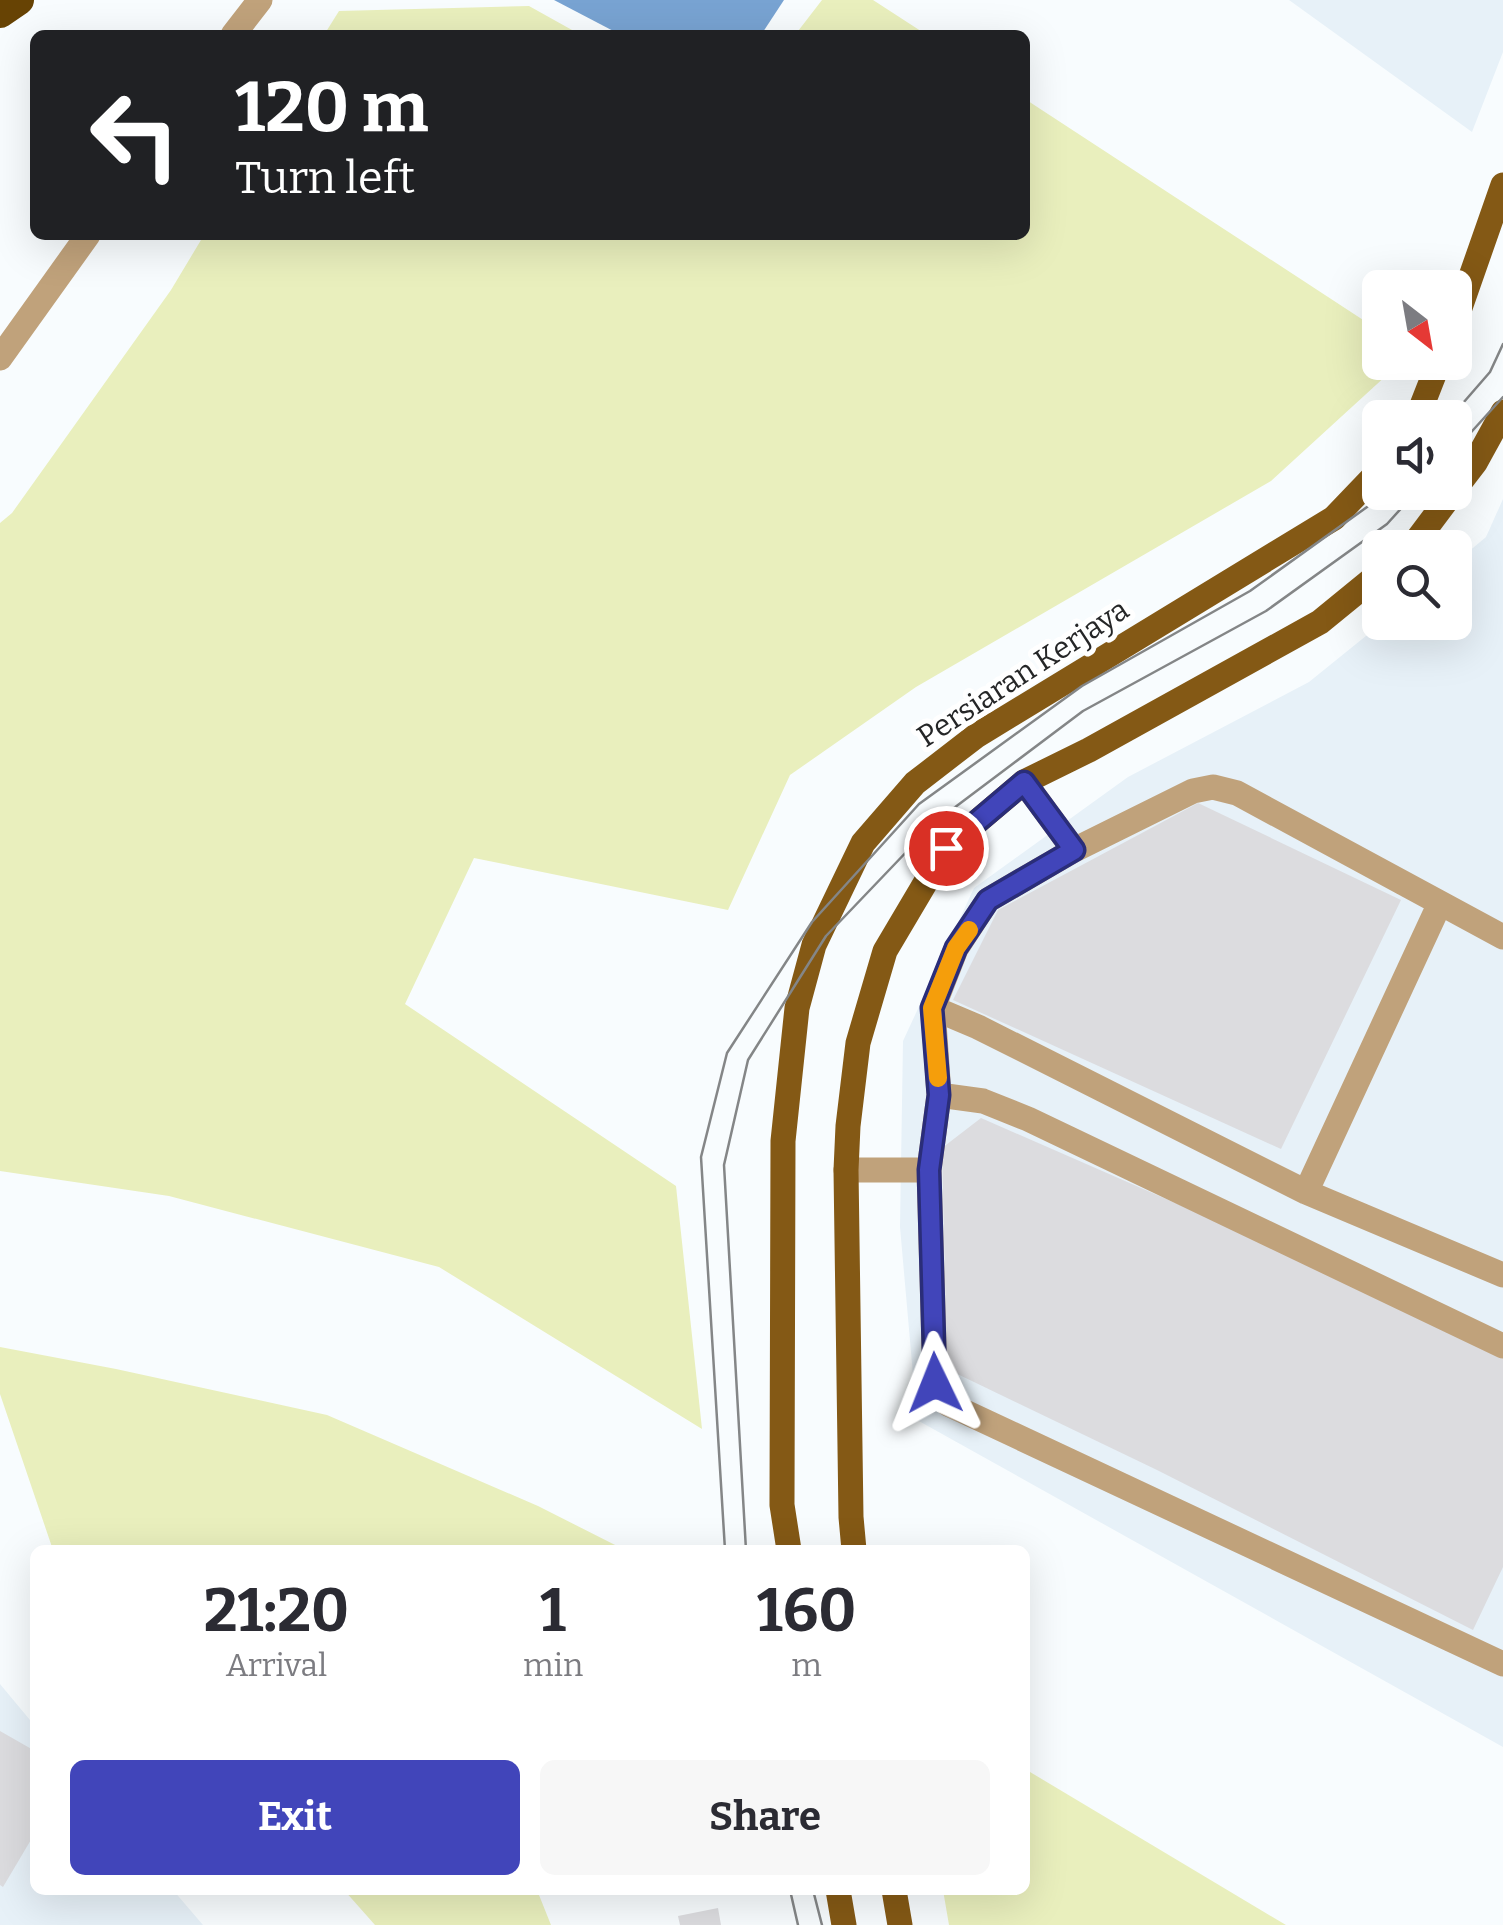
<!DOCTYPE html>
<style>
:root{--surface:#fff;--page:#f7f7f7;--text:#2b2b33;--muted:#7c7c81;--accent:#4145ba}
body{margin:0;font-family:Bitter,serif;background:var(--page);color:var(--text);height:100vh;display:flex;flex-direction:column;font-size:38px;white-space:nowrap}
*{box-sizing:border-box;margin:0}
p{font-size:32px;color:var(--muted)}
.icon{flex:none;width:55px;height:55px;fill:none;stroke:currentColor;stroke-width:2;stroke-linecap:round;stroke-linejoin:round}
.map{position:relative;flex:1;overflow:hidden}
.side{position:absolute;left:30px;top:1545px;width:1000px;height:350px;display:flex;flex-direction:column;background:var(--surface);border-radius:15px;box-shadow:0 10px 40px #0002}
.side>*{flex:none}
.hud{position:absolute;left:30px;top:30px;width:1000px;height:210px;border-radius:15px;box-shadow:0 10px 40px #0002;background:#202124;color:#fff;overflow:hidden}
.needle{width:65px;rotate:149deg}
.tools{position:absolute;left:1362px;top:270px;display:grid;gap:20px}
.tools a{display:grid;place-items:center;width:110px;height:110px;border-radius:15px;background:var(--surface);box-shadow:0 10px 40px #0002;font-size:50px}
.pin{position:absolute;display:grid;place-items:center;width:85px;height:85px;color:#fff;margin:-42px;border:5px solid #fff;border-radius:50%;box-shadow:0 2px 10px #0007}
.me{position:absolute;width:110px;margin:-55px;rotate:358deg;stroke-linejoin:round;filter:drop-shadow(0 0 8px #0008)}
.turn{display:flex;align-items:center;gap:35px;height:210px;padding:0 40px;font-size:45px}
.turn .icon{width:130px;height:130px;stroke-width:2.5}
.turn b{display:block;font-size:70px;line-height:85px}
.eta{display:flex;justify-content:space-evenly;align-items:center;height:170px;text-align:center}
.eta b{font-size:60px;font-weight:700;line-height:70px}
.primary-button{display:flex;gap:20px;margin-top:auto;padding:20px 40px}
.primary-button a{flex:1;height:115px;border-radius:15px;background:var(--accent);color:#fff;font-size:40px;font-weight:700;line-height:115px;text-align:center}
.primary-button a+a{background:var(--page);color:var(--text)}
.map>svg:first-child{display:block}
</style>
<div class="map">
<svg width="1503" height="1925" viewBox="0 0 1503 1925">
<rect width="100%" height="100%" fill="#f8fcfe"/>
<path fill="#e7f1f8" d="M1289,0H1503V52L1472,132Z
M1503,499V1747L917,1420L900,1227L903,1041L974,888L1128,777L1309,682L1382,623L1455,622V563L1486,537Z
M0,1684L35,1726V1890H173L203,1925H0Z"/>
<path fill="#e9efbd" d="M822,0H873L927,35H795Z
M529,6L581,35H324L339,11Z
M1025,99L1380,331V362L1400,363L1271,481L916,687L790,775L728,910L474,858L405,1004L676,1186L702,1429L439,1267L169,1196L0,1171V523L12,513L171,290L204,235H1025Z
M0,1347L116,1369L327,1415L538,1506L625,1550H53L0,1394Z
M1025,1769L1286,1925H949L943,1890H1025Z
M344,1890H537L551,1925H375Z"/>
<path fill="#78a3d2" d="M554,0H784L761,35H621Z"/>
<path fill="#dcdcdf" d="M1198,803L1401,900L1281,1149L953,1000L998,910Z
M981,1118L1269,1244L1503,1356V1567L1473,1630L1157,1470L947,1369L942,1148Z
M0,1731L35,1751V1833L3,1887L0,1885Z
M718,1908L721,1925H680L678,1916Z"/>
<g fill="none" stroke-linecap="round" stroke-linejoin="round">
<path stroke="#c0a27b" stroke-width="25" d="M233,35L260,0
M0,358L88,235
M1024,782L1074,850L1193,791L1213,787L1237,793L1503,937
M1074,850L988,900L956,949L933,1008L939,1095L929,1170L935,1383L948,1404L1503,1664
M933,1008L978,1027L1306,1192L1503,1275
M939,1095L983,1101L1028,1119L1503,1346
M846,1170H929
M1306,1192L1440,903"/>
<path stroke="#845915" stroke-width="25" d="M1455,322L1503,185
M1417,418L1439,362
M1455,489L1475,463L1503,412
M1411,548L1453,492
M789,1550L782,1505L783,1141L797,1008L814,945L863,843L915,783L976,736L1334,518L1380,470
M854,1550L851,1517L846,1170L848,1126L858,1043L885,951L946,848L1024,782L1089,750L1320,622L1380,573
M838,1890L844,1925
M894,1890L900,1925"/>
<path stroke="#674304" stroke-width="30" d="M0,13L19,0"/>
<path stroke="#848687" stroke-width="2.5" d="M1450,418L1490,372L1503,344
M1455,450L1503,397
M725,1550L701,1157L727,1053L812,922L919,804L1082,686L1250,591L1374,502L1383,492
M746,1550L724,1165L748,1060L826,936L934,823L1083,711L1266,611L1387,524L1416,492
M790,1890L798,1925
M813,1890L822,1925"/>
</g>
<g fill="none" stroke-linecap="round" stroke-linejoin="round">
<defs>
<path id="route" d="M935,1383L929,1170L939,1095L932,1008L956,948L988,900L1074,850L1024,782L946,848"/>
</defs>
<use href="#route" stroke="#2a2d79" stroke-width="25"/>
<use href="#route" stroke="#4145ba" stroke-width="18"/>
<path stroke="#f59e0b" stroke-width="18" d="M938,1078L932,1008L956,948L969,930"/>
</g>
<g text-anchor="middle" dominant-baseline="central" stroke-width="10" stroke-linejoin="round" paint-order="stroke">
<g font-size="30" fill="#252627" stroke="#fff">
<text transform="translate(1023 673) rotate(-33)">Persiaran Kerjaya</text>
</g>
</g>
</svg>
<div class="tools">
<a><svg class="needle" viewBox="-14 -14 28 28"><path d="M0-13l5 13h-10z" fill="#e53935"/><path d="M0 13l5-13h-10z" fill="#7c7c81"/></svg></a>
<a><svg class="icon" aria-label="sound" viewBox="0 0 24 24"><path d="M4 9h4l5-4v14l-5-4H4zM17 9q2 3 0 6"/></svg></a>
<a><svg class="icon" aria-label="search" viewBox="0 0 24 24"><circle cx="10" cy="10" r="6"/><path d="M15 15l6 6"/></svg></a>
</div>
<div class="pin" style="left:946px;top:848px;background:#d93025"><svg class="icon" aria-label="arrive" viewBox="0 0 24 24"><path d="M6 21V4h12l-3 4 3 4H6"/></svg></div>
<svg class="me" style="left:935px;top:1383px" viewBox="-20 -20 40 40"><path d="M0-17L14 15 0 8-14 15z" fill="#4145ba" stroke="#fff" stroke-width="4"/></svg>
<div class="hud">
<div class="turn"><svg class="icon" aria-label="left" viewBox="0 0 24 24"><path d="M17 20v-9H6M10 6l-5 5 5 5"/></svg><div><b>120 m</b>Turn left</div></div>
</div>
<section class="side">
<div class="eta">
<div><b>21:20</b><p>Arrival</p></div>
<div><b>1</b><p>min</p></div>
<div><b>160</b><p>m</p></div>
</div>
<div class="primary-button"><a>Exit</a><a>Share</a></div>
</section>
</div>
